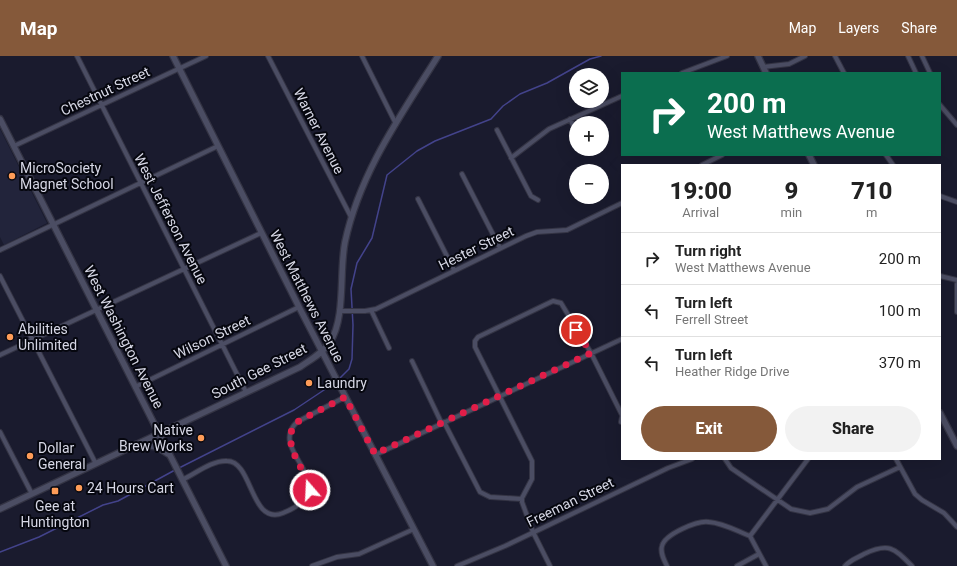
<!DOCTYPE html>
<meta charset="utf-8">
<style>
:root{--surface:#fff;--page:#f2f2f2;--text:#222;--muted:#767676;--line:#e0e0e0;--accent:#85593a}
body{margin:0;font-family:Roboto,sans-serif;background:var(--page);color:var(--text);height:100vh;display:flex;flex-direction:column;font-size:15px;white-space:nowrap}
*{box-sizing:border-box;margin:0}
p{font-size:13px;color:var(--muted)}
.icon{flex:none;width:22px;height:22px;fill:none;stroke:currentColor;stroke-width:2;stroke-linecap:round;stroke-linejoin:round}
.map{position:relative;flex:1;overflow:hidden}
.drawer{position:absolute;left:621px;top:108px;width:320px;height:296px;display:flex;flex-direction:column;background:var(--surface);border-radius:0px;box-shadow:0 4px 16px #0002}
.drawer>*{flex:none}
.hud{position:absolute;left:621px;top:16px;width:320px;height:84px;border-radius:0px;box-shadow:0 4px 16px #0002;background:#0b6e4f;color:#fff;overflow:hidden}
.buttons{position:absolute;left:569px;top:12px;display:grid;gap:8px}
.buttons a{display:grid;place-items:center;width:40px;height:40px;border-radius:50%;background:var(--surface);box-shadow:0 4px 16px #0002;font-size:20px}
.pin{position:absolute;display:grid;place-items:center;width:34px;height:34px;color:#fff;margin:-17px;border:2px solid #fff;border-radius:50%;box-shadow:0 1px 4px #0007}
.me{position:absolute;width:44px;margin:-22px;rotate:341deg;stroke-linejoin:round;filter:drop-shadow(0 0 3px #0008)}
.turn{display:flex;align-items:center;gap:14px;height:84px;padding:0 20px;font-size:18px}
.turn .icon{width:52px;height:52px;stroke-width:2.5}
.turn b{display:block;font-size:28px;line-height:34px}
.eta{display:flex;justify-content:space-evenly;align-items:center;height:68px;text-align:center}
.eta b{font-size:24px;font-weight:800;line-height:28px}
.button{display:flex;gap:8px;margin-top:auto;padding:8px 20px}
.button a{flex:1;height:46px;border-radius:24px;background:var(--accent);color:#fff;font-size:16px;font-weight:800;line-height:46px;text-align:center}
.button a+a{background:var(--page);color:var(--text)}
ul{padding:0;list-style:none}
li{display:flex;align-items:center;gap:12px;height:52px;padding:0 20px;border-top:1px solid var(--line)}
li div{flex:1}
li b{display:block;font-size:15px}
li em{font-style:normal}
header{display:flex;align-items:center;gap:24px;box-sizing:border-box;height:56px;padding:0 20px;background:var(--accent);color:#fff}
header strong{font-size:19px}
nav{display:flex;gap:22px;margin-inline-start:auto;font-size:14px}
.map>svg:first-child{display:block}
</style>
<header>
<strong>Map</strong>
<nav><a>Map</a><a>Layers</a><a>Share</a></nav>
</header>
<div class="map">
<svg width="957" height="510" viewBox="0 0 957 510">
<rect width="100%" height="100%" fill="#1a1b2e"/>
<path fill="#22243b" d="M0,73L47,167L4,189L0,181Z"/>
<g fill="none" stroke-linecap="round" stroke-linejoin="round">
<path stroke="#43438b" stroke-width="1.5" d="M339,323L349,313L352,303L353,269L351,233L357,207L372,182L387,119L417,95L435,85L491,63L503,50L520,38L547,27L590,3L601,0
M179,412L294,354L336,326
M0,496L39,481L103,449L118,445L175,414"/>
<defs>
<path id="street" d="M77,0L246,336
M268,0L351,161
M362,0L396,68
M835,0L844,17
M908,0L916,17
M922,0L930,17
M763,11L789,8L805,0
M682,17L727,0
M940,49L957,69
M570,63L576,75
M497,74L531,140L538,144
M14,90L206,0
M886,99L893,109
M511,102L549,73L622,40
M702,109L722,99
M462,118L500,192
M940,140L957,146
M418,143L454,214
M0,194L218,90
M0,220L96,408
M940,220L957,224
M957,228V256
M371,254L389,292
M339,255H365L376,253L526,180L537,176L567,174L622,147
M0,299L261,177
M412,305L442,368
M135,331L299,251
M444,366L480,436L490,441L522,443
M621,366L622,361
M0,376L32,438
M375,399L622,283
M725,403L731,412L791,453L810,457L828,453L857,431L900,411
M896,403L915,438L922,444L944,457L957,471
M182,424C195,418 212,404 227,405C253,405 250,470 283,457C350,430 265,396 297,366L345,341
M750,480L808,403
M750,480L766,510
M312,510L337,501L359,498L414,473
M457,510L505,490L668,412L692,403
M550,510L533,476L522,446V442L532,423V405L475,291V285L478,281L553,245L561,247L591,297L622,359
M667,510C664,504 660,497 662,490C665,478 698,464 709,466C723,467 737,475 750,480
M737,510L759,498
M845,510C850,504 857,502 864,498C889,486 894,492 912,510"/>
<path id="secondary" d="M173,0L299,251L433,510
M758,0L766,17
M0,63L226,510
M809,99L814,109
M940,357L957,390
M137,388L157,391L168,398
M0,453L300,311C310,304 323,297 330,286C346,262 339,215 345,186C360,116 401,59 438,0"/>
</defs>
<use href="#street" stroke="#343444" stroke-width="6"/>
<use href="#secondary" stroke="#343444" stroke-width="8"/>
<use href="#street" stroke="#4b4d63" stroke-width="4"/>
<use href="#secondary" stroke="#4b4d63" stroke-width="5.5"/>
</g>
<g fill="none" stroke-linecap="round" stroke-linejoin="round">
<path stroke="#e11d48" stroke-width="7" stroke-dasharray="0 12.6" d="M310,434L309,427C301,410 280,383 297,366L345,341L375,398L591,297L576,274"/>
</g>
<g fill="#fe9c58" stroke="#06070f" stroke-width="1.5">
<circle cx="12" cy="120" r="4"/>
<circle cx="10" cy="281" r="4"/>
<circle cx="309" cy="327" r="4"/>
<circle cx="201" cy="382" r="4"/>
<circle cx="30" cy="400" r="4"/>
<circle cx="79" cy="432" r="4"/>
<rect x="51" y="431" width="8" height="8" rx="2"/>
</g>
<g text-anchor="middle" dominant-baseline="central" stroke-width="4" stroke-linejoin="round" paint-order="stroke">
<g font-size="14" fill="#d6d7e5" stroke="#06070f">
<text transform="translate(105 35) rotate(-25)">Chestnut Street</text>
<text transform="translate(319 75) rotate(63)">Warner Avenue</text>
<text transform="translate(171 163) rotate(63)">West Jefferson Avenue</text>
<text transform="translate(476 192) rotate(-26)">Hester Street</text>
<text transform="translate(307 240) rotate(63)">West Matthews Avenue</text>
<text transform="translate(124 281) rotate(63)">West Washington Avenue</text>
<text transform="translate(212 281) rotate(-26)">Wilson Street</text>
<text transform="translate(259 315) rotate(-27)">South Gee Street</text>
<text transform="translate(570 446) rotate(-26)">Freeman Street</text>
</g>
<g font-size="14" fill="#d6d7e5" stroke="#06070f" text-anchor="start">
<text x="20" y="112">MicroSociety<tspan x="20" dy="16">Magnet School</tspan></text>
<text x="18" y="273">Abilities<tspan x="18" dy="16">Unlimited</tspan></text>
<text x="317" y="327">Laundry</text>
<text x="193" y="374" text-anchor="end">Native<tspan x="193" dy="16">Brew Works</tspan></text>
<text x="38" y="392">Dollar<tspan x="38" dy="16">General</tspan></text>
<text x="87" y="432">24 Hours Cart</text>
<text x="55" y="450" text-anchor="middle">Gee at<tspan x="55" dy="16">Huntington</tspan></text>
</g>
</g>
</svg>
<div class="buttons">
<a><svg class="icon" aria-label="layers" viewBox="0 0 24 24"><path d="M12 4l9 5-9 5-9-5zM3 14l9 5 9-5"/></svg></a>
<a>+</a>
<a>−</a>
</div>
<div class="pin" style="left:576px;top:274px;background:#d93025"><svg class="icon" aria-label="arrive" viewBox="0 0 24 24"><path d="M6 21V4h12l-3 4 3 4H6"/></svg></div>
<svg class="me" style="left:310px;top:434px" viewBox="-20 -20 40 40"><circle r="17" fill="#e11d48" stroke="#fff" stroke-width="3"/><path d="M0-11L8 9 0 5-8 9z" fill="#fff"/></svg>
<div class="hud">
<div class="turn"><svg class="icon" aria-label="right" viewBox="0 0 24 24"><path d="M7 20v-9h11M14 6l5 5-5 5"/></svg><div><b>200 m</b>West Matthews Avenue</div></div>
</div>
<section class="drawer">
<div class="eta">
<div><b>19:00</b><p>Arrival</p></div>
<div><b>9</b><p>min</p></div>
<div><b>710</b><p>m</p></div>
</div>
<ul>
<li><svg class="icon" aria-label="right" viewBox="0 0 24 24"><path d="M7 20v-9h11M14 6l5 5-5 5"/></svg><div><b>Turn right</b><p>West Matthews Avenue</p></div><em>200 m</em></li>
<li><svg class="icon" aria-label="left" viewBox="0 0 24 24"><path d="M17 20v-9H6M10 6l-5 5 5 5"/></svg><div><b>Turn left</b><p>Ferrell Street</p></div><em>100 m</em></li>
<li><svg class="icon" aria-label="left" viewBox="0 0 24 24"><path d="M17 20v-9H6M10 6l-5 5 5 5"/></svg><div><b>Turn left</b><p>Heather Ridge Drive</p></div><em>370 m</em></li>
</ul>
<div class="button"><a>Exit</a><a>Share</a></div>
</section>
</div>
